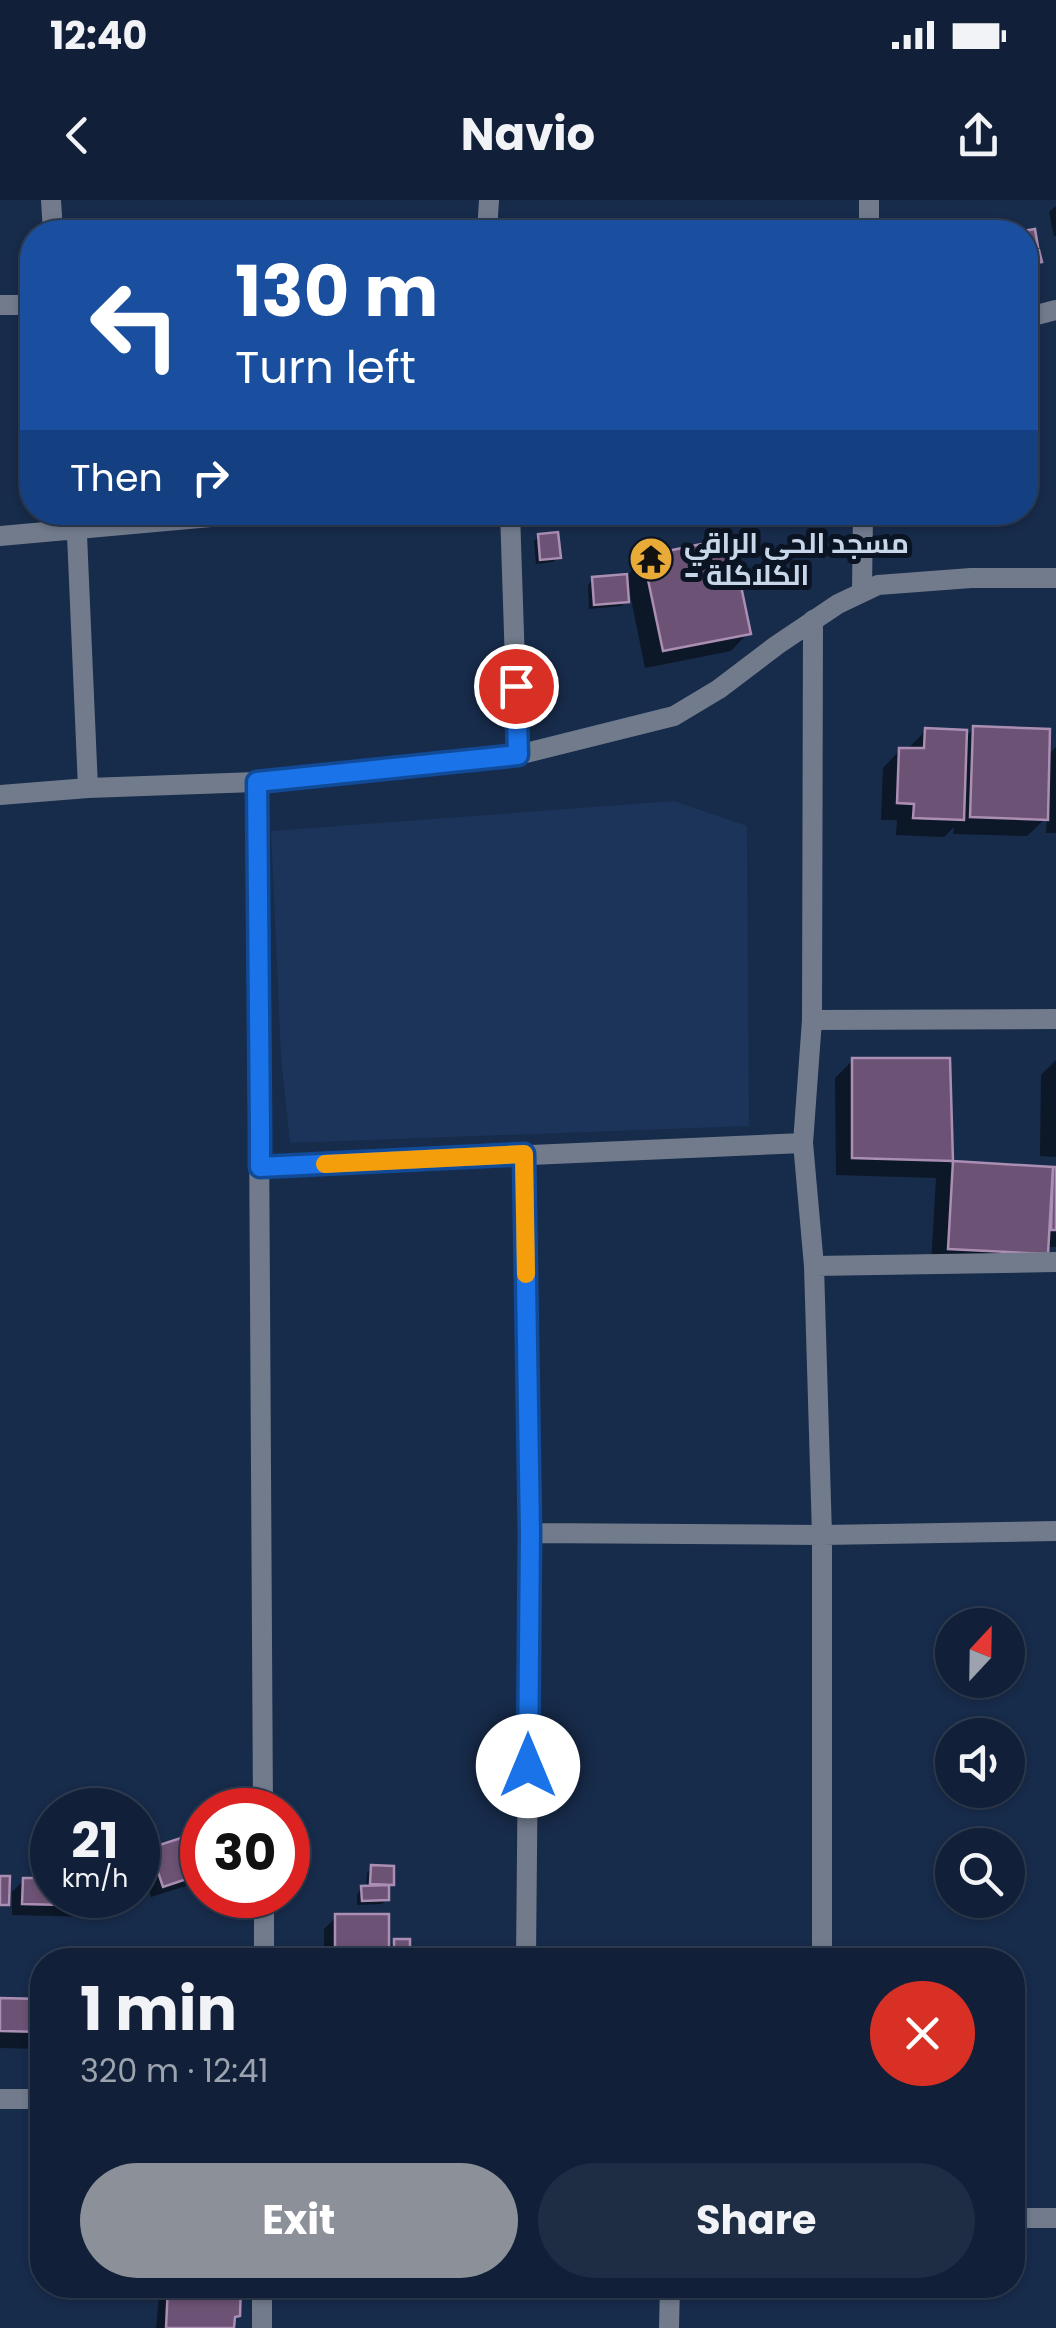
<!DOCTYPE html>
<meta charset="utf-8">
<style>
:root{--surface:#112038;--page:#1e2d43;--text:#f1f3f6;--muted:#9ca3ae;--line:#303e53;--accent:#8c9099}
body{margin:0;font-family:Poppins,Cairo,sans-serif;background:var(--page);color:var(--text);height:100vh;display:flex;flex-direction:column;font-size:38px;white-space:nowrap}
*{box-sizing:border-box;margin:0}
p{font-size:32px;color:var(--muted)}
.icon{flex:none;width:55px;height:55px;fill:none;stroke:currentColor;stroke-width:2;stroke-linecap:round;stroke-linejoin:round}
.map{position:relative;flex:1;overflow:hidden}
.details{position:absolute;left:30px;top:1748px;width:995px;height:350px;display:flex;flex-direction:column;background:var(--surface);border-radius:40px;box-shadow:0 2px 8px #0004,0 0 0 2px var(--line)}
.details>*{flex:none}
.banner{position:absolute;left:20px;top:20px;width:1018px;height:305px;border-radius:40px;box-shadow:0 2px 8px #0004,0 0 0 2px var(--line);background:#1a4fa0;color:#fff;overflow:hidden}
.needle{width:65px;rotate:22deg}
.fabs{position:absolute;left:935px;top:1408px;display:grid;gap:20px}
.fabs a{display:grid;place-items:center;width:90px;height:90px;border-radius:50%;background:var(--surface);box-shadow:0 2px 8px #0004,0 0 0 2px var(--line);font-size:50px}
.speed{position:absolute;left:30px;top:1588px;display:flex;gap:20px;font-size:50px;font-weight:700;text-align:center}
.speed>*{display:grid;place-content:center;width:130px;height:130px;border-radius:50%;background:var(--surface);box-shadow:0 2px 8px #0004,0 0 0 2px var(--line);line-height:1}
.speed small{font-size:25px;font-weight:400}
.speed .limit{border:15px solid #d22;background:#fff;color:#111}
.pin{position:absolute;display:grid;place-items:center;width:85px;height:85px;color:#fff;margin:-42px;border:5px solid #fff;border-radius:50%;box-shadow:0 2px 10px #0007}
.me{position:absolute;width:110px;margin:-55px;rotate:0deg;stroke-linejoin:round;filter:drop-shadow(0 0 8px #0008)}
.turn{display:flex;align-items:center;gap:35px;height:210px;padding:0 50px;font-size:45px}
.turn .icon{width:130px;height:130px;stroke-width:2.5}
.turn b{display:block;font-size:70px;line-height:85px}
.then{display:flex;align-items:center;height:95px;padding:0 50px;background:#0003;gap:20px;font-size:38px}
.round{display:grid;place-items:center;flex:none;width:105px;height:105px;border-radius:52px;background:var(--page)}
.summary{display:flex;align-items:center;justify-content:space-between;height:170px;padding:0 50px}
h1{font-size:60px;font-weight:700;line-height:75px}
.cta{display:flex;gap:20px;margin-top:auto;padding:20px 50px}
.cta a{flex:1;height:115px;border-radius:60px;background:var(--accent);color:#fff;font-size:40px;font-weight:700;line-height:115px;text-align:center}
.cta a+a{background:var(--page);color:var(--text)}
.status{display:flex;justify-content:space-between;align-items:center;height:70px;padding:0 50px;background:var(--surface);direction:ltr}
.status svg{height:28px;fill:currentColor}
header{display:flex;justify-content:space-between;align-items:center;height:130px;padding:0 50px;background:var(--surface);font-size:45px;font-weight:700}
.map>svg:first-child{display:block}
</style>
<div class="status"><b>12:40</b><svg viewBox="0 0 49 12"><path d="M0 12V9h3v3zM5 12V6h3v6zM10 12V3h3v9zM15 12V0h3v12zM26 1h20v11H26zM47 4h2v5h-2z"/></svg></div>
<header><svg class="icon" aria-label="back" viewBox="0 0 24 24"><path d="M15 5l-7 7 7 7"/></svg>Navio<svg class="icon" aria-label="share" viewBox="0 0 24 24"><path d="M12 15V3M7 8l5-5 5 5M5 13v7h14v-7"/></svg></header>
<div class="map">
<svg width="1056" height="2128" viewBox="0 0 1056 2128">
<rect width="100%" height="100%" fill="#172b4a"/>
<path fill="#1c3459" d="M674,601L747,626L749,926L290,943L281,857L271,631Z"/>
<path fill="#0007" d="M1056,6V36H1054L1049,12Z
M1025,33L1035,46L1026,56L1039,61L1034,66L1025,68Z
M539,336L558,357L553,362L536,364L534,341Z
M644,358L748,433L731,451L645,468L629,389L625,390L627,401L621,406L589,409L588,385L593,379L626,377Z
M974,529L1047,556L1056,547V633H1046L1047,617L1027,636L953,634L954,627L944,637L896,635L897,620H881L883,568L900,550L909,548L926,530L964,538Z
M853,860H947L950,964L1056,969V1047H1046V1053L931,1065L936,978L836,975L835,878Z
M1056,860V957L1040,956L1041,875Z
M151,1651L201,1673L189,1685L151,1697L139,1662Z
M372,1667L391,1683L386,1689L387,1699L382,1704L357,1705V1694L362,1689L366,1688L367,1673Z
M24,1680L52,1681V1695H103V1705L91,1717L12,1715V1692Z
M336,1717L387,1750L395,1741L407,1760H324V1729Z
M0,1800L42,1801V1849L0,1848Z
M160,2085H238L237,2115L232,2121V2128H156Z"/>
<path fill="#6c5274" stroke="#ab8eb3" stroke-width="2.5" d="M1035,29L1038,47L1025,49V32H1017Z
M1039,50L1042,62L1025,65V53Z
M558,332L561,358L540,360L538,334Z
M731,338L751,434L663,451L643,356Z
M627,374L629,402L594,405L592,377Z
M973,526L1050,529L1048,620L970,617Z
M925,528L967,530L964,620L913,618L914,604L897,603L899,548H924Z
M852,858H950L953,961L852,958Z
M953,961L1053,967L1048,1054L948,1049Z
M1053,967H1056V1030H1051Z
M190,1635L202,1674L163,1687L150,1648Z
M371,1665L394,1666V1685L370,1684Z
M0,1676H10L9,1705H0Z
M23,1678H52V1695H106V1706L22,1704Z
M389,1685V1700L362,1701L361,1686Z
M335,1714H389V1760H335Z
M394,1739H410V1760H394Z
M0,1798L42,1799V1832L0,1831Z
M168,2085H241L240,2116L235,2117L234,2128H166Z"/>
<g fill="none" stroke-linecap="round" stroke-linejoin="round">
<path stroke="#717b8c" stroke-width="20" d="M51,0L53,32
M487,32L489,0
M0,105H32
M1025,118L1056,110
M76,312L88,588
M510,312L518,555
M0,336L268,312
M813,420L812,820L803,943L814,1066L822,1335V1760
M257,582L263,1610
M812,820L1056,819
M524,954L530,1333L526,1760
M260,967L803,943
M814,1066L1056,1062
M530,1333L822,1335L1056,1331
M264,1695V1760
M0,1899H42
M1012,2018H1056
M262,2128V2085
M669,2128L670,2085"/>
<path stroke="#717b8c" stroke-width="20" d="M869,32V0
M862,390L863,312
M0,595L88,588L257,582L518,555L674,516L719,489L777,445L838,404L878,385L971,378H1056"/>
</g>
<g fill="none" stroke-linecap="round" stroke-linejoin="round">
<defs>
<path id="route" d="M516,486L518,555L257,582L260,930V967L524,954L530,1333L528,1566"/>
</defs>
<use href="#route" stroke="#114b97" stroke-width="25"/>
<use href="#route" stroke="#1a73e8" stroke-width="18"/>
<path stroke="#f59e0b" stroke-width="18" d="M325,964L524,954L526,1074"/>
</g>
<defs>
<symbol id="temple-disc" viewBox="-11 -11 22 22"><circle r="9.5" fill="#e9ab38" stroke="#0b1422"/><path d="M0-6L5-2H3V0L6.5 2.5H4V6H1.5V3h-3V6H-4V2.5H-6.5L-3 0V-2H-5Z" fill="#111"/></symbol>
</defs>
<g fill-rule="evenodd">
<use href="#temple-disc" x="626" y="334" width="50" height="50"/>
</g>
<g text-anchor="middle" dominant-baseline="central" stroke-width="10" stroke-linejoin="round" paint-order="stroke">
<g font-size="28" font-weight="bold" fill="#c8d6ea" stroke="#0b1422" text-anchor="start">
<text x="684" y="343">مسجد الحي الراقي<tspan x="684" dy="32">- الكلاكلة</tspan></text>
</g>
</g>
</svg>
<div class="fabs">
<a><svg class="needle" viewBox="-14 -14 28 28"><path d="M0-13l5 13h-10z" fill="#e53935"/><path d="M0 13l5-13h-10z" fill="#9ca3ae"/></svg></a>
<a><svg class="icon" aria-label="sound" viewBox="0 0 24 24"><path d="M4 9h4l5-4v14l-5-4H4zM17 9q2 3 0 6"/></svg></a>
<a><svg class="icon" aria-label="search" viewBox="0 0 24 24"><circle cx="10" cy="10" r="6"/><path d="M15 15l6 6"/></svg></a>
</div>
<div class="speed"><div>21<small>km/h</small></div><div class="limit">30</div></div>
<div class="pin" style="left:516px;top:486px;background:#d93025"><svg class="icon" aria-label="arrive" viewBox="0 0 24 24"><path d="M6 21V4h12l-3 4 3 4H6"/></svg></div>
<svg class="me" style="left:528px;top:1566px" viewBox="-20 -20 40 40"><circle r="19" fill="#fff"/><path d="M0-13L10 11 0 6-10 11z" fill="#1a73e8"/></svg>
<div class="banner">
<div class="turn"><svg class="icon" aria-label="left" viewBox="0 0 24 24"><path d="M17 20v-9H6M10 6l-5 5 5 5"/></svg><div><b>130 m</b>Turn left</div></div>
<div class="then">Then<svg class="icon" aria-label="right" viewBox="0 0 24 24"><path d="M7 20v-9h11M14 6l5 5-5 5"/></svg></div>
</div>
<section class="details">
<div class="summary"><div><h1>1 min</h1><p>320 m · 12:41</p></div><a class="round" style="background:#d93025;color:#fff"><svg class="icon" aria-label="close" viewBox="0 0 24 24"><path d="M6 6l12 12M18 6L6 18"/></svg></a></div>
<div class="cta"><a>Exit</a><a>Share</a></div>
</section>
</div>
